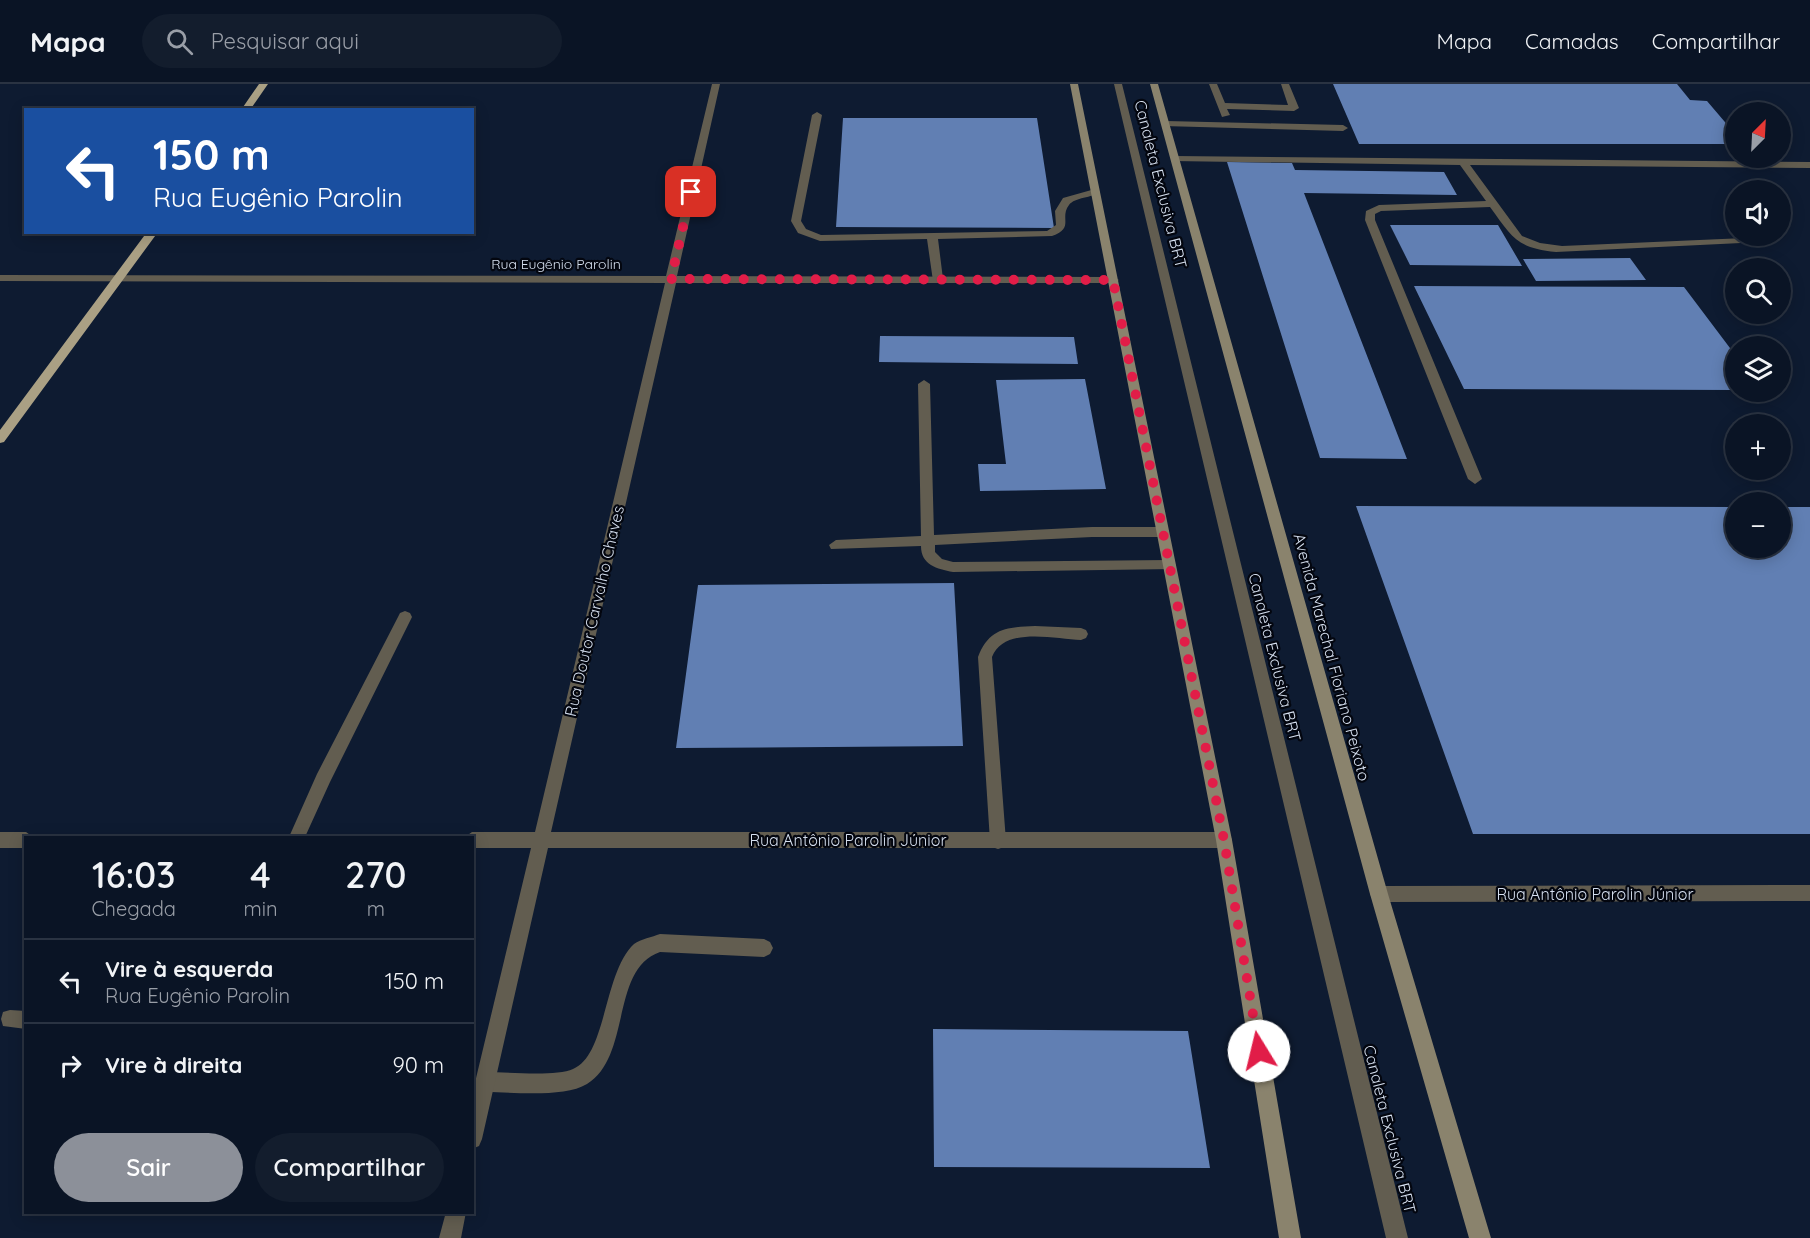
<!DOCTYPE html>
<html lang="pt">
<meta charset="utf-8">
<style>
:root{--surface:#0a1425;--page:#131d2d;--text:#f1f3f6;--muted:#999ea7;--line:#2a3342;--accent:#8c9099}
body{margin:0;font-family:Quicksand,sans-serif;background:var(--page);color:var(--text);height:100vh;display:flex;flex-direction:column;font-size:22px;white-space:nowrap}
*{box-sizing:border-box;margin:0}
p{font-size:20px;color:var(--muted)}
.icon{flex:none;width:33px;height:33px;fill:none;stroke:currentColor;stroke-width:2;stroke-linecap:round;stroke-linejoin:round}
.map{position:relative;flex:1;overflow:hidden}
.panel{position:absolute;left:24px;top:752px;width:450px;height:378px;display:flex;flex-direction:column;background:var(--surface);border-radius:0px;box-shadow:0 3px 15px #0003,0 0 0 2px var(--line)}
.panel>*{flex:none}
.hud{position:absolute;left:24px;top:24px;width:450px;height:126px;border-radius:0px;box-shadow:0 3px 15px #0003,0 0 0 2px var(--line);background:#1a4fa0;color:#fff;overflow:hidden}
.needle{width:39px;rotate:24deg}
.tools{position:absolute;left:1725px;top:18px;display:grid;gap:12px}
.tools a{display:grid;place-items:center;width:66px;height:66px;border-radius:50%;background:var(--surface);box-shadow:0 3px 15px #0003,0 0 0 2px var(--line);font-size:30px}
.pin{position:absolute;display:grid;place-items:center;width:51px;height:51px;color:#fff;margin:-26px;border-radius:12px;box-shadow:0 3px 9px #0006}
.me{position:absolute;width:66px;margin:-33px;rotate:351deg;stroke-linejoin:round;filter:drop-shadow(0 0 4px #0008)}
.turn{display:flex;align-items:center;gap:21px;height:126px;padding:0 30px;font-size:27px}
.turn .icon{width:78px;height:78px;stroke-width:2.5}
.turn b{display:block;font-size:42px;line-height:51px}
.eta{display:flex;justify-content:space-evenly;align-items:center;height:102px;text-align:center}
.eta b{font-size:36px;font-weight:600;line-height:42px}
.action{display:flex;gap:12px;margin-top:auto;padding:12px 30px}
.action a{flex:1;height:69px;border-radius:36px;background:var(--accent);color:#fff;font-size:24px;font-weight:600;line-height:69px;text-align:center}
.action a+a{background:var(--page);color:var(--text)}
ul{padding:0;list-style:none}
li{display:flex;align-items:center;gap:18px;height:84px;padding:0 30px;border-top:2px solid var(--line)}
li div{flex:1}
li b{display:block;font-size:22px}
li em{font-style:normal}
header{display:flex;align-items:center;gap:36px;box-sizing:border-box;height:84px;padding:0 30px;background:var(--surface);border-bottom:2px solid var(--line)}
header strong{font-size:28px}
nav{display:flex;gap:33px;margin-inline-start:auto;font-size:21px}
.search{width:420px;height:54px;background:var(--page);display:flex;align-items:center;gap:15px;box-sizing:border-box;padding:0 21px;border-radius:33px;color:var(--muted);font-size:22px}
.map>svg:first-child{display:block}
</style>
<header>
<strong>Mapa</strong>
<div class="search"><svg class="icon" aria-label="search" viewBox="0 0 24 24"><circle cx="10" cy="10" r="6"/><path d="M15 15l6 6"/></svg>Pesquisar aqui</div>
<nav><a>Mapa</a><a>Camadas</a><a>Compartilhar</a></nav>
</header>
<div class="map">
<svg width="1810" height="1154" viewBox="0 0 1810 1154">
<rect width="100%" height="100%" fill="#0e1b31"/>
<path fill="#617fb3" d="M1333,0H1677L1690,16L1707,17L1736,51V60H1359Z
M843,34H1037L1054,144L836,143Z
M1227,78L1292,79L1295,86L1444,88L1457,111L1304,109L1407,375L1320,374Z
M1390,141H1498L1522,182L1410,181Z
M1630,174L1646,196L1536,197L1523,175Z
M1414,202L1684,203L1736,272V306L1464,305Z
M880,252L1074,253L1078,280L879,278Z
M1085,295L1106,405L980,407L978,380H1006L996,296Z
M1356,422L1736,423V464H1780V423H1810V750H1473Z
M954,499L963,662L676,664L698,501Z
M933,945L1188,947L1210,1084L934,1083Z"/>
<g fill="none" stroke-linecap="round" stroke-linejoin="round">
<path fill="#625d50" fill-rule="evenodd" d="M1114,0H1122L1408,1154H1386Z
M1209,0H1217L1225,19L1288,21L1281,0H1289L1299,24L1294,27L1227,25L1230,31L1222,33Z
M817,28L822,31L801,137L806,145L821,151L1047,147L1056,141L1055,127L1063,114L1095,105L1100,108C1092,114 1075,113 1069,121C1059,134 1075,144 1052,152L938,155L943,195L941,197H933L927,155L820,157L798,149L791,137L812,31Z
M1166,37L1343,41L1348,44L1343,47L1163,42V38Z
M1175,72L1810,78V84L1470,81L1522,152L1540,159L1562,162L1745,154V158L1741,159L1556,168C1516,164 1512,153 1490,123L1381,127L1375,130V136L1482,395L1475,400L1468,395L1365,136L1366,127L1379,121L1486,117L1460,81L1172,77V73Z
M924,296L930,300L934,451L1092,443H1162L1169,448L1162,453H1092L935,461V468L942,475L953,478L1169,476L1176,481L1174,485L953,488C937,485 921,481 921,462L831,465L829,461L836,456L921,452L918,300Z
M405,527L410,529L412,533L330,698L305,753H289L317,690L398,533L400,529Z
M1035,542L1081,544L1086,546L1088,550L1086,554L1081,556C1055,555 1004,542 992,573L1006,757L1004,763L998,765L992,763L990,757L978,573C989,544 1007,543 1035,542Z
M660,850L764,855L770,858L773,864L770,870L764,873L660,868C610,885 632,972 587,1000C564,1014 513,1008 486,1008L479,1005L476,998L479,991L486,988C507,988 556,993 573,985C607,971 603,889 634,860C641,855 652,853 660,850Z
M10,926L26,927V945L3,942L1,935L3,928Z"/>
<path fill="#625d50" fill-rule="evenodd" d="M712,0H720L677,192L1113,193L1119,196L1113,199H676L551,748H1224L1230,751L1232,756L1230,761L1224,764H548L482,1055L479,1062L472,1065V1011L531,764H472V753H465L472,748H535L665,199L0,197V191L666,192Z
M0,748H26L33,753H26V764H0Z
M1810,801V817L1379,818L1373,816L1370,810L1373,804L1379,802Z
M446,1128H466L461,1154H439Z"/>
<path fill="#8a836d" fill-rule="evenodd" d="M1070,0H1078L1232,756L1301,1154H1279L1216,756Z
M1150,0H1158L1388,810L1491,1154H1469L1370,810Z"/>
<path fill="#aaa084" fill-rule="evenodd" d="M259,0H268L250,26H241Z
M147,148H158L4,358L0,359V346Z"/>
</g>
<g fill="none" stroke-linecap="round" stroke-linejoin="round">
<path stroke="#e11d48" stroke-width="10" stroke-dasharray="0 18" d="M691,108L671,195L1113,196L1224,756L1259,967"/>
</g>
<g text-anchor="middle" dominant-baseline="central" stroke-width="4.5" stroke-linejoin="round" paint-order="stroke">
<g font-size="14" fill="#d5dfef" stroke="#03060f">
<text x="556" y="180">Rua Eugênio Parolin</text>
</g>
<g font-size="16" fill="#d5dfef" stroke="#03060f">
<text transform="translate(1161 100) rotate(76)">Canaleta Exclusiva BRT</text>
<text transform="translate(594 527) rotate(-77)">Rua Doutor Carvalho Chaves</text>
<text transform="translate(1275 573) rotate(76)">Canaleta Exclusiva BRT</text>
<text transform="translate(1332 573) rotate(75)">Avenida Marechal Floriano Peixoto</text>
<text x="848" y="756">Rua Antônio Parolin Júnior</text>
<text x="1595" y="810">Rua Antônio Parolin Júnior</text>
<text transform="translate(1390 1045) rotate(76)">Canaleta Exclusiva BRT</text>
</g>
</g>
</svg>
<div class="tools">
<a><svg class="needle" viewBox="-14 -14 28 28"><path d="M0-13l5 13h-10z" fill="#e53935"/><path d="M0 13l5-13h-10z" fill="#999ea7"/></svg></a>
<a><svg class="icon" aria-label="sound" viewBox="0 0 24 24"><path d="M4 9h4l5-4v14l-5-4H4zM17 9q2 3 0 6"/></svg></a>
<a><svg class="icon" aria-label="search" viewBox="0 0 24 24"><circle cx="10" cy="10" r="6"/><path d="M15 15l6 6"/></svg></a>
<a><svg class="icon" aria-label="layers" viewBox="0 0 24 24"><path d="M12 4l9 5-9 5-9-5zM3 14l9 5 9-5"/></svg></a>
<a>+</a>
<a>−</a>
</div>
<div class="pin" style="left:691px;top:108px;background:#d93025"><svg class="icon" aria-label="arrive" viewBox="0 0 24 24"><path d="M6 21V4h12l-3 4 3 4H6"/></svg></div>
<svg class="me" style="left:1259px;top:967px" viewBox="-20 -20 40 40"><circle r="19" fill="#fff"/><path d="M0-13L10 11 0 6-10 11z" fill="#e11d48"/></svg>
<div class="hud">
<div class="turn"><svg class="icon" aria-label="left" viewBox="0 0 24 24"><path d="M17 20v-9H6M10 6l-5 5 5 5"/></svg><div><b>150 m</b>Rua Eugênio Parolin</div></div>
</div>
<section class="panel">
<div class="eta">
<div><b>16:03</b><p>Chegada</p></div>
<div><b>4</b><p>min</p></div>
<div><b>270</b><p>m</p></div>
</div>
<ul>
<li><svg class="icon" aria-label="left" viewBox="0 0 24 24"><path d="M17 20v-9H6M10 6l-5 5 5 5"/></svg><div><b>Vire à esquerda</b><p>Rua Eugênio Parolin</p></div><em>150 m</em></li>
<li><svg class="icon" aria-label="right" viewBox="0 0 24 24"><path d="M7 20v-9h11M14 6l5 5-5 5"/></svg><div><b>Vire à direita</b></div><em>90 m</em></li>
</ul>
<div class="action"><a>Sair</a><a>Compartilhar</a></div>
</section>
</div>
